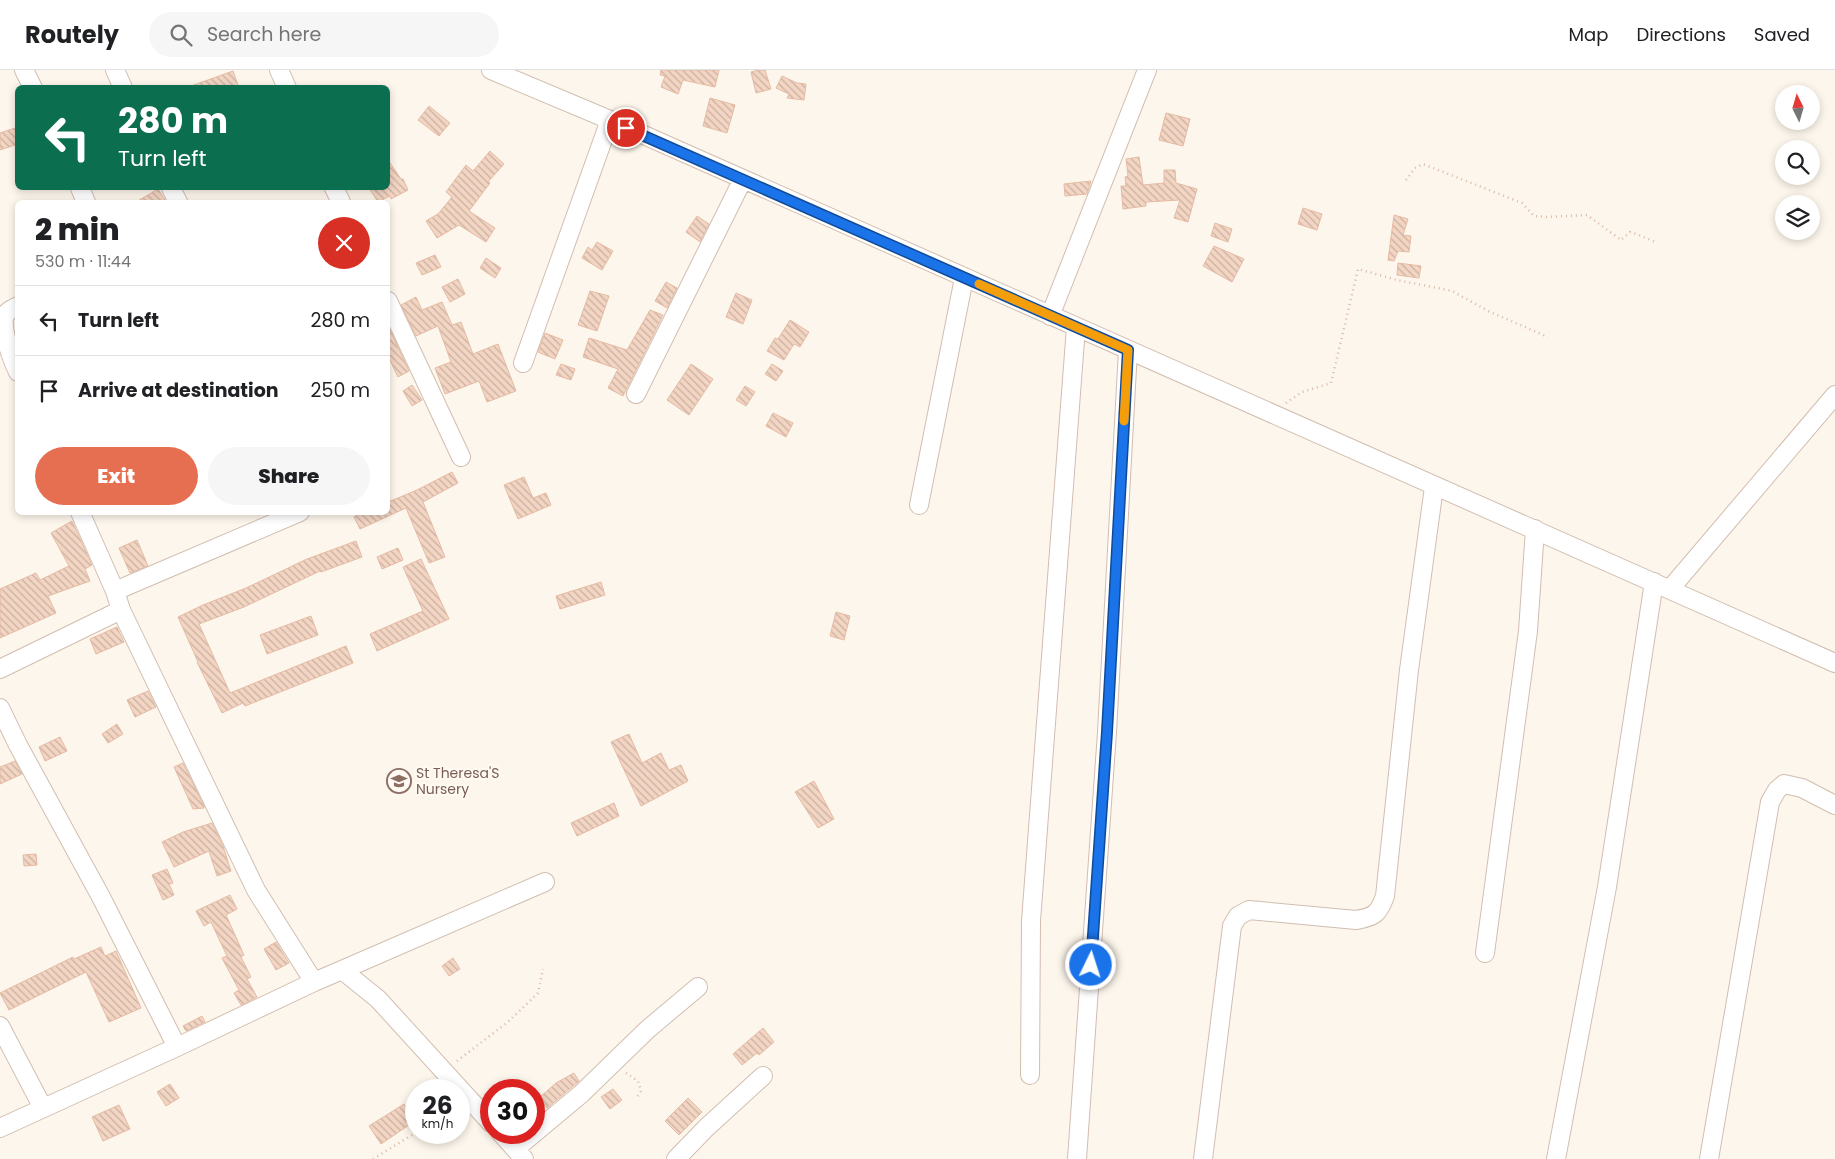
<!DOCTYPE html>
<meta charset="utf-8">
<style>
:root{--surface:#fff;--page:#f6f6f6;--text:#202124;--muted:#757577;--line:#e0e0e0;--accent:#e76f51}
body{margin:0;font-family:Poppins,sans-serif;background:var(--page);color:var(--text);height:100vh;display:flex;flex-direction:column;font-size:19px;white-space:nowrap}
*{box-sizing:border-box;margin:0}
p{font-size:16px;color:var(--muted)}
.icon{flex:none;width:28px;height:28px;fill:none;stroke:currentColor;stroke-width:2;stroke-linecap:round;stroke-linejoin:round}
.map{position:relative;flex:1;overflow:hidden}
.panel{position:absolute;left:15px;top:130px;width:375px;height:315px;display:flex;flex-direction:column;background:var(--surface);border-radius:8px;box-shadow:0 2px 8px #0003}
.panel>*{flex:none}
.banner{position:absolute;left:15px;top:15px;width:375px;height:105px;border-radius:8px;box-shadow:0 2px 8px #0003;background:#0b6e4f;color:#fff;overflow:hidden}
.needle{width:32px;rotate:355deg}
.buttons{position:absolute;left:1775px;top:15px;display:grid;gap:10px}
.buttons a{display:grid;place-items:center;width:45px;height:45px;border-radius:50%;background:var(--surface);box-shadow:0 2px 8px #0003;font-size:25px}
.speed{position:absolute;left:405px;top:1009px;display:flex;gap:10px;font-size:25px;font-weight:700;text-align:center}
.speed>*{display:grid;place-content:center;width:65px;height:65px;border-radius:50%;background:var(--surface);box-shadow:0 2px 8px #0003;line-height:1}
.speed small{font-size:12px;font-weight:400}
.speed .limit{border:8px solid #d22;background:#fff;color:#111}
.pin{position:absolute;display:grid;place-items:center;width:42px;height:42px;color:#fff;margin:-21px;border:2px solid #fff;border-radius:50%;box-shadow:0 1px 5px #0007}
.me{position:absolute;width:55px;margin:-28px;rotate:4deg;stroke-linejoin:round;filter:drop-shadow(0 0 4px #0008)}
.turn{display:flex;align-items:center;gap:18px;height:105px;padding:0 20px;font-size:22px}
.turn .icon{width:65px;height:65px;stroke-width:2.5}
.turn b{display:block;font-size:35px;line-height:42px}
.round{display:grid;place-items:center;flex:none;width:52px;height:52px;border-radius:26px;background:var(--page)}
.head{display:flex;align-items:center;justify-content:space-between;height:85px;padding:0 20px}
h1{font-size:30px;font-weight:800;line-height:38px}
.action{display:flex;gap:10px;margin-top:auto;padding:10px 20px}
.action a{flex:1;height:58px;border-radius:30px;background:var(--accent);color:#fff;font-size:20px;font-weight:800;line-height:58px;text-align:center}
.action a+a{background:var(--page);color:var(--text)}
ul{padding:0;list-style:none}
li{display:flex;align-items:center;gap:15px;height:70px;padding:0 20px;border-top:1px solid var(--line)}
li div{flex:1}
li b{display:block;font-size:19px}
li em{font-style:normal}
header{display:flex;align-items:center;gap:30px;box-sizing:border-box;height:70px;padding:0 25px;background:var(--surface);border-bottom:1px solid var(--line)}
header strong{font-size:24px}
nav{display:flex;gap:28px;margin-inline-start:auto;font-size:18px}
.search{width:350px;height:45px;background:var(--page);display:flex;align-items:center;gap:12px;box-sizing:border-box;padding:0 18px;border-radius:28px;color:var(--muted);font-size:19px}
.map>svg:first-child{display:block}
</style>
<header>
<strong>Routely</strong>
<div class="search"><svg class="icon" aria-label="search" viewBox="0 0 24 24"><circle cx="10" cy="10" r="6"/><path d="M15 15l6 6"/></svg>Search here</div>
<nav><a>Map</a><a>Directions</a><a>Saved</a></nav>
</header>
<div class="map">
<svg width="1835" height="1089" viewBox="0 0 1835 1089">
<defs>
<pattern id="building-back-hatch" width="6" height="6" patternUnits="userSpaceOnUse" patternTransform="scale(1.25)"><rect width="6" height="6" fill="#f3d5c3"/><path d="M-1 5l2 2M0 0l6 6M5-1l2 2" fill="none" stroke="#cab0a1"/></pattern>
</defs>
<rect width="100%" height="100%" fill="#fdf6ec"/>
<path fill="url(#building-back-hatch)" stroke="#e6bba3" d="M661,0H719L715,17L683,10L678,24L661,17L665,6L660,5Z
M758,0H765L771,19L756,23L751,2Z
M233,1L239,18H191V16Z
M782,6L797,13L806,14L804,30L787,28L789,24L776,18Z
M710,28L735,35L727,63L703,56Z
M429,36L450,53L439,66L418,50Z
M1166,43L1190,49L1183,76L1159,70Z
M18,57V74L0,80V63Z
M490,81L504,94L488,112L490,113L469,141L495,158L486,172L459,155L437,168L426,151L438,144L452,127L446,122L466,95L473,101Z
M1139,87L1143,115L1164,113V100H1175L1176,113L1197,119L1188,152L1174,148L1180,130L1146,132V136L1123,139L1121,116H1126L1125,107L1128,106L1126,89Z
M388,90L401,109H403L408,120L391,129L390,126L378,132L369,118H388Z
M1091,111L1087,124L1065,126L1064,114Z
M158,119L166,132H136Z
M1303,138L1322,144L1317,160L1298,154Z
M1394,145L1408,149L1403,165L1411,166L1409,182L1398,181L1394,191L1388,190Z
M697,146L709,154L700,172L686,162Z
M1215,153L1232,159L1228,172L1211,166Z
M597,172L613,181L602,200L582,188L588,177L592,180Z
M1214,176L1244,189L1232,212L1203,196Z
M435,185L441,197L422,205L416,193Z
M486,188L501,198L495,208L480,198Z
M1398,193L1421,196L1419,208L1397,205Z
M458,209L465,224L450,232L442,217Z
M666,212L677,218L667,238L655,231Z
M590,221L609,226L597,261L578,255Z
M736,223L752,230L743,254L726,247Z
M416,227L422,240L442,232L452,255L461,252L473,284L498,274L516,321L487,332L479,311L445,324L435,298L451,292L438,256L416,266L401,235Z
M650,240L663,245L623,326L608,318L618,299L583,287L589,268L627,280Z
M790,250L809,262L800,277L794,274L784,290L767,281L775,268L778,269Z
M388,255L409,301L398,307L388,286Z
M545,263L563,270L555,289L538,282Z
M561,294L575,299L571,310L556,305Z
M691,294L713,309L689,345L667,330Z
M772,294L783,301L776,311L765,304Z
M412,315L422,330L412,336L403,321Z
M745,316L755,322L746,336L736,330Z
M773,343L793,353L786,367L766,356Z
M452,402L458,413L423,432L445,487L429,493L406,438L360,459L354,447L363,442H388V432L417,420Z
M524,407L533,428L546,423L551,435L518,449L504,415Z
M72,451L92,495L85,499L90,511L48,526L56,543L0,568V519L36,503L40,510L69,496L51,463Z
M137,470L148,496L130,503L119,478Z
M356,471L362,487L321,502L320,501L244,537L199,554L230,623L346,576L353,593L245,636L243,633L222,643L197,592H198L178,547L203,535L246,518L307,489Z
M398,478L403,490L382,499L377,487Z
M421,489L449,549L377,581L370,564L423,541L403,497Z
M601,512L605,525L560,539L556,526Z
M836,542L850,546L844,570L830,566Z
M311,546L318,565L267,584L260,565Z
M117,557L124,572L96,584L90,569Z
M148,621L156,637L135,647L127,630Z
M117,654L123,664L108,673L102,664Z
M629,664L642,693L661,683L669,700L681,695L688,711L641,736L611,672Z
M60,667L67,681L45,691L39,677Z
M15,691L22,704L0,714V697Z
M183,693L204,736V738L193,739L174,697Z
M814,711L834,749L818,758L795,722Z
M614,733L619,746L577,766L571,753Z
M212,753L223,776L231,801L217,806L209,781L174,797L162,772L183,762Z
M36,784L37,795L24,796L23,785Z
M167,799L173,813L169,814L174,825L163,830L152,805Z
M230,825L237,839L226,845L244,885L241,887L251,907L247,909L257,927L241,935L234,923L239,920L222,888L227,886L211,852L204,856L196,841Z
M276,872L289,893L276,900L264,879Z
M101,877L105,886L116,881L141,938L109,952L86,902L9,940L0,923L73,887L74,889Z
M453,888L460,899L449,906L442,896Z
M202,946L205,952L186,961L183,956Z
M763,958L774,972L759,985L757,983L742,995L733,984Z
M574,1003L579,1011L547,1038L539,1028L556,1013Z
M170,1014L179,1028L166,1036L157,1022Z
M613,1019L622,1030L610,1039L601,1027Z
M688,1028L702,1042L679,1065L665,1051Z
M404,1034L415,1051L381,1074L369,1056Z
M119,1035L130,1059L103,1071L92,1047Z"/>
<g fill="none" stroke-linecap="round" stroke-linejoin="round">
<defs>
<path id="minor" d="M24,0L33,18
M115,0L123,18
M279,0L287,18
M491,0L610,50L1835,593
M80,118L86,132
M171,118L178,132
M334,118L341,132
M388,231L461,387
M18,236C13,238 8,241 5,245C0,257 12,290 18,302
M1050,246L1147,0
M523,293L610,50
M636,324L743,109
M919,435L964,208
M1670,519L1835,325
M115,521L300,442
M0,599L121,540
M0,638L18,675L101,827L177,977
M1485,883L1528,561L1535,459
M342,900L545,812
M314,912L342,900L378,929L491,1053
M0,956L43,1038
M1030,1005L1031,851L1076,257
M0,1058L177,977L314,912L256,820L121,540L115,521L80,442
M500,1062L524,1089
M515,1079L581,1024L648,959L698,917
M676,1089L706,1058L763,1006
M1077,1089L1107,662L1128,280
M1203,1089L1232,856L1238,846L1249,840L1356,850C1375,847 1379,843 1385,826L1409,600L1434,417
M1556,1089L1607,817L1654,512
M1709,1089L1770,732L1777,720L1784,714L1802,718L1835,735"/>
</defs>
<use href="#minor" stroke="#d1beb0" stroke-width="20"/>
<path stroke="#d9b8a5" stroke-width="2.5" stroke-dasharray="1 4" stroke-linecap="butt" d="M1406,110L1415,98L1423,94L1522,133L1534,146L1547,147L1587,145L1621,170L1630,162L1639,165L1655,172
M1286,333L1302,322L1331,313L1358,199L1397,210L1452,221L1488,241L1548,267
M457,991L508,952L538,923L543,899
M626,1003L638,1011L641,1021L636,1029
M373,1089L417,1062"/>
<use href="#minor" stroke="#fff" stroke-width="18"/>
</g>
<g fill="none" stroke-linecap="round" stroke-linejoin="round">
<defs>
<path id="route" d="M626,58L1128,280L1107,662L1091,895"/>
</defs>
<use href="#route" stroke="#114b97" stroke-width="12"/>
<use href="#route" stroke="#1a73e8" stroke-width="9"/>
<path stroke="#f59e0b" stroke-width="9" d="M979,214L1128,280L1124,351"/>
</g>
<defs>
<symbol id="school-ring" viewBox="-11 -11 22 22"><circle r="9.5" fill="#fffaf3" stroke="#8d6e63" stroke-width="1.5"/><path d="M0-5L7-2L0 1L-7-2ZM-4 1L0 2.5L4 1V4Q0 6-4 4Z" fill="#8d6e63"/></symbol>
</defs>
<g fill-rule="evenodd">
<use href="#school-ring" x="385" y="697" width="28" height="28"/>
</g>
<g text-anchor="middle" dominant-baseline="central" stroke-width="4" stroke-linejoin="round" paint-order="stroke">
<g font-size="14" fill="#785e54" stroke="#fffaf3" text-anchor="start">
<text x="416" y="703">St Theresa'S<tspan x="416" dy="16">Nursery</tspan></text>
</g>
</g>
</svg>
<div class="buttons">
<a><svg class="needle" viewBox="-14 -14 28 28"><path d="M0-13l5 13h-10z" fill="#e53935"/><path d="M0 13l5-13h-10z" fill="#757577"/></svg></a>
<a><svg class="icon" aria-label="search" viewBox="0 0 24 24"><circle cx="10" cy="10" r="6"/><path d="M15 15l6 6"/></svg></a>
<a><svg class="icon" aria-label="layers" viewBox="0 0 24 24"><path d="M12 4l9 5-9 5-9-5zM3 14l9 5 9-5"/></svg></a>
</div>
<div class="speed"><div>26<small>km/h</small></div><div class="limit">30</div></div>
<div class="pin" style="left:626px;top:58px;background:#d93025"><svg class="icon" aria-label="arrive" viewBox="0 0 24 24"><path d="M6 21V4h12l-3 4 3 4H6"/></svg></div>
<svg class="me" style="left:1091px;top:895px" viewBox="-20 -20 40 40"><circle r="17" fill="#1a73e8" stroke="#fff" stroke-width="3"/><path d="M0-11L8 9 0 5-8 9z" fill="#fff"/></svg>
<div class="banner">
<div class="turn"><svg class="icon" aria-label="left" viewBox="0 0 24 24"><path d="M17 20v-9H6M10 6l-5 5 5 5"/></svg><div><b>280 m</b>Turn left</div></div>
</div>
<section class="panel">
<div class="head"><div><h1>2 min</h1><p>530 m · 11:44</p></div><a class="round" style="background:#d93025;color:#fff"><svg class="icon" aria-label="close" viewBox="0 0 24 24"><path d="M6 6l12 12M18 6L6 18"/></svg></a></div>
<ul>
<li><svg class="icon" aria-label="left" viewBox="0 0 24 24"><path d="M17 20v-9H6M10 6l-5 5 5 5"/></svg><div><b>Turn left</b></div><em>280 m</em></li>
<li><svg class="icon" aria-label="arrive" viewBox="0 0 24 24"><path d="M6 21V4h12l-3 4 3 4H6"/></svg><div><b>Arrive at destination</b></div><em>250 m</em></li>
</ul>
<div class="action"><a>Exit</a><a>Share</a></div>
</section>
</div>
